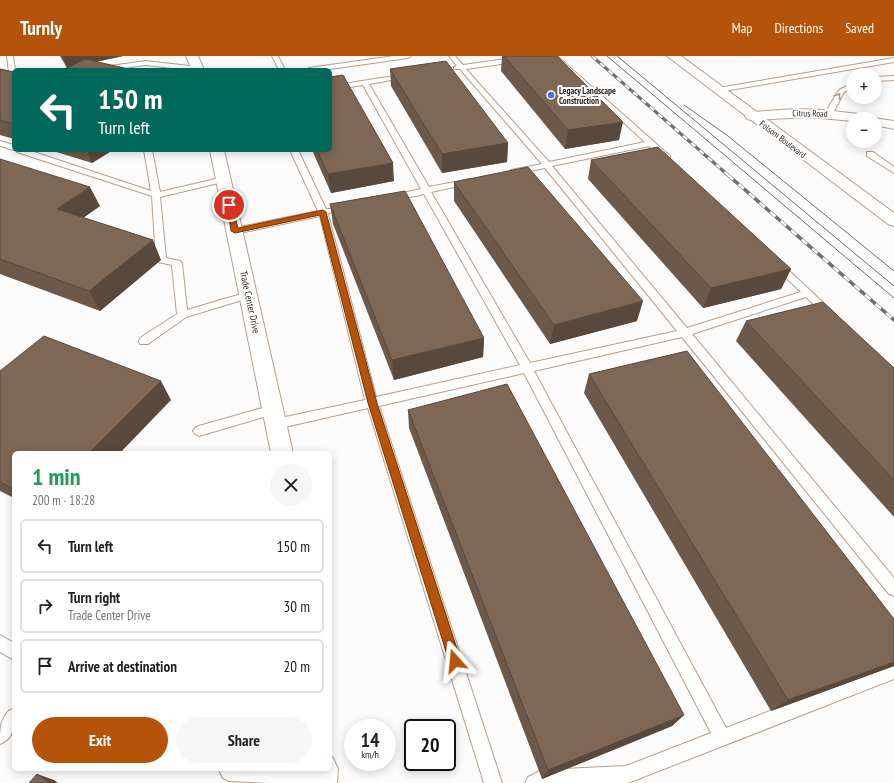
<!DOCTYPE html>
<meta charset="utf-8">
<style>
:root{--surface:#fff;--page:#f6f6f6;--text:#222;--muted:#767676;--line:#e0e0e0;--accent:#b45309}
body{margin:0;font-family:"PT Sans Narrow",sans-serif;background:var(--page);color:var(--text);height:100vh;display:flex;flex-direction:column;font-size:15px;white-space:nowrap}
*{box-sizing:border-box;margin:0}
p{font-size:13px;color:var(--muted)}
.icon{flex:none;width:22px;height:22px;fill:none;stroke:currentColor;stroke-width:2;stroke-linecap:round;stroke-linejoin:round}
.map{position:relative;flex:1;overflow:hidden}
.drawer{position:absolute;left:12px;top:395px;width:320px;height:320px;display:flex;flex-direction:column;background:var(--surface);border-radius:6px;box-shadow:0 2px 10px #0003}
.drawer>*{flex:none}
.guide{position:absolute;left:12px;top:12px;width:320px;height:84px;border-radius:6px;box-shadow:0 2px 10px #0003;background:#00695c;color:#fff;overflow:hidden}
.tools{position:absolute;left:846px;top:12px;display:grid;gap:8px}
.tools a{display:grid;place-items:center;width:36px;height:36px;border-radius:50%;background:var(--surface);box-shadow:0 2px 10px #0003;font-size:20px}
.speed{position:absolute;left:344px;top:663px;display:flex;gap:8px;font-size:20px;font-weight:700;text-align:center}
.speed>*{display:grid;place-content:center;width:52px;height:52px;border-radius:50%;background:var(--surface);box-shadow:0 2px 10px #0003;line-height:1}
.speed small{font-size:10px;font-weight:400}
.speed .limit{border:2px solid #111;border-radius:6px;background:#fff;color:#111}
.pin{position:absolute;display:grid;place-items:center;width:34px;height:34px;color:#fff;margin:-17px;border:2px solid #fff;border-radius:50%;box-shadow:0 1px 4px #0007}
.me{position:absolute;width:44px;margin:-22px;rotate:342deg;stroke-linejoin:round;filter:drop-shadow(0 0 3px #0008)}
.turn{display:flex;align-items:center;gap:14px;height:84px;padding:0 20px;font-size:18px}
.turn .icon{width:52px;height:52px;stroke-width:2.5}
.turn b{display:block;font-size:28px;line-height:34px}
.round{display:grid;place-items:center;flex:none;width:42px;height:42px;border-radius:21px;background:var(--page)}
.headline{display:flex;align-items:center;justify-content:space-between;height:68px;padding:0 20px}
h1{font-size:24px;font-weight:700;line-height:30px;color:#1e9e55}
.cta{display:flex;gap:8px;margin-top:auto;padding:8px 20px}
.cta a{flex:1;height:46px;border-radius:24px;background:var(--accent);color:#fff;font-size:16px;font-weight:700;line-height:46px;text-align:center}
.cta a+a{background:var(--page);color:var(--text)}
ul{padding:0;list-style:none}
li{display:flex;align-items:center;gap:12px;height:54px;margin:0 8px 6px;padding:0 12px;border:2px solid var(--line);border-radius:6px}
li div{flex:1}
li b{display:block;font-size:15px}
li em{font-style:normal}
header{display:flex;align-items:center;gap:24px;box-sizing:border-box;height:56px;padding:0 20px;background:var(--accent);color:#fff}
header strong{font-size:19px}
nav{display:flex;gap:22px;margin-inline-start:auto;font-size:14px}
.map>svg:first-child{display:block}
</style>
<header>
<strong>Turnly</strong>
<nav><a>Map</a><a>Directions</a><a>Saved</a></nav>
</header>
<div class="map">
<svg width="894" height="727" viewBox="0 0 894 727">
<rect width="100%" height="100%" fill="#fbfbfb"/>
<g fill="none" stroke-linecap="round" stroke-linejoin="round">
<defs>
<path id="lane" d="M7,0H13L15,14L14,27L10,25Z
M272,0H278L285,14H279Z
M394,0H411L408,2L323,14H306L309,12Z
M449,0H455L463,9L528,0H545L542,2L466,13L549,106L645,86L550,0H557L670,100V104H664L649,90L552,110L687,272L801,236L774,210L772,208L777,205L780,206L835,258L834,260H826L806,241L692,278L894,522V540L889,538L682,281L534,315L726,672L894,607V623L628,727H525L528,721L542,714L626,710L711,677L524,317L379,350L502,727H484L368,352L276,373L272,371L270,368L272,365L276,363L365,344L320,160L235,178L230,175L235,172L318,155L290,94H298L326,153H332L333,155L328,158L376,341L520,309L424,138L392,145L388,142L389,140L421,133L363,29L330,34V30L407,18L410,20L409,21L369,28L429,131L470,123L474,125L473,127L431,136L530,307L677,275L545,112L514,118H511V114L542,108L460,13H454V11L457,10Z
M894,2V6L718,36L715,34L718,32Z
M146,5L198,11L201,13L190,14L146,9L110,14H93L96,12Z
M894,20V24L875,25V21Z
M853,27V32L844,36L832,59H826L825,57L839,34Z
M0,85L14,89V94H15C10,94 5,91 0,90Z
M16,94H28L151,135L144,94H152L160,136L224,121H227L228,123L227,125L160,141L166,202L180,205L182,207L187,254L248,236L253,239L252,241L186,261L148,288H140L139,285L140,282L177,258L172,209L158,206L156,204L152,140L17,96Z
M867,96H873L894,111V117L867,100Z
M273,349L277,351L279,354L277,357L199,380L195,378L193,375L195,372L199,370Z
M0,579L14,587V604L0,596Z
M14,652C14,666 16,682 0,688C0,674 0,658 14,652Z
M222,713H322L326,715L329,721L326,727H270L229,725L223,722L220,716Z"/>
<path id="street" d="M796,53L824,54L867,59L873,62L894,65V73L875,69V63H853V65L810,61L752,64L747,63L745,60L747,57L752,56Z"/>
<path id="secondary" d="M186,0H198L204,14H192Z
M667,0H681L894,157V170L888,168Z
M210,94H224L293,397H271Z
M330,700L333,702L338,713L337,727H305L306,713H330Z"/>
</defs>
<use href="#lane" stroke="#bb9d87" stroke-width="2"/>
<use href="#street" stroke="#bb9d87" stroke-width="2"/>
<use href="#secondary" stroke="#bb9d87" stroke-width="2"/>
<use href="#lane" fill="#fff" fill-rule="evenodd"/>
<use href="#street" fill="#fff" fill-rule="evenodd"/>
<use href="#secondary" fill="#fff" fill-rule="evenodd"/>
<path stroke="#756e68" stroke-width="1" d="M607,0L894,242
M617,0L894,230
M684,49L728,80L894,215"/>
<defs>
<path id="rail-far1" d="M592,0L729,120"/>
<path id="rail" d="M728,119L894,264"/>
</defs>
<use href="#rail-far1" stroke="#756e68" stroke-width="3"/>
<use href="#rail" stroke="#756e68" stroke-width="3.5"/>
<use href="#rail-far1" stroke="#fff" stroke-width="2" stroke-dasharray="5.5" stroke-linecap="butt"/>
<use href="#rail" stroke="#fff" stroke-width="2.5" stroke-dasharray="7" stroke-linecap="butt"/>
</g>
<path fill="#6d5949" d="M60,0H123L67,12Z
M502,0H557L619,84L565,93L501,15Z
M0,13L14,16V83L0,79Z
M390,13L508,87L507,106L442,117L391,30Z
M50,94H113L92,107Z
M312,94H330L394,125L331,137Z
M0,103L100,150L83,162L161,204L100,255L0,218Z
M591,104L791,213L781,233L703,252L588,123Z
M454,126L637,265L550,288L454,145Z
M330,148L484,282L483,301L394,324L333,168Z
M746,265L894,312V461L736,285Z
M0,315L171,344L14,397V442L0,435Z
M589,318L894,563V610L771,655L584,337Z
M408,354L684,659L672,670L542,723L409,372Z"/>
<path fill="#59483c" d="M62,0H123L68,12Z
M623,66L619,84L565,93L568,74Z
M508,87L507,106L442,117V98Z
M87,94H113L92,107Z
M393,107L394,125L331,137L328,118Z
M90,131L100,150L67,173L57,153Z
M153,184L161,204L100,255L89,235Z
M791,213L781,233L703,252L711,232Z
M643,245L637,265L550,288L554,269Z
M484,282L483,301L394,324L392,304Z
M161,325L171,344L120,397H89Z
M894,606V610L771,655L788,644Z
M684,659L672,670L542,723L548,714Z
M37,718L54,724L58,727H50Z"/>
<path fill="#7f6755" stroke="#59483c" d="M504,0H557L623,66L568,74Z
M85,3L133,14H62Z
M446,5L508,87L442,98L390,13Z
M0,13L14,16V68L0,64Z
M343,19L393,107L328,118L317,94H330V21Z
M658,91L791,213L711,232L591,104Z
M0,103L90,131L57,153L153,184L89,235L0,203Z
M528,111L643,245L554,269L454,126Z
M405,135L484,282L392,304L330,148Z
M823,246L894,312V424L746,265Z
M44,280L161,325L89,397H14V433L0,426V315Z
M687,295L894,563V606L788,644L589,318Z
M507,328L684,659L548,714L408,354Z
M37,718L50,727H29Z"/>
<defs><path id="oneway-chevron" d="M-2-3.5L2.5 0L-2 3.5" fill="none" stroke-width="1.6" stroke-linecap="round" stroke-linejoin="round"/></defs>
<use stroke="#a19c98" href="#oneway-chevron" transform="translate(838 40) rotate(-58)"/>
<path fill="#b45309" stroke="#753606" d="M227,147L232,149L238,172L323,154L326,156L377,347L461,605L459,610L455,611L450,610L449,605L368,347L320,159L235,177L231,175Z"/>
<circle fill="#4f6de2" stroke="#fff" stroke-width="1.5" cx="551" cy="39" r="4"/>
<g text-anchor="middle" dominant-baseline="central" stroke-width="4" stroke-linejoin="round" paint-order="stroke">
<g font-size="9" font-weight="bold" fill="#2f241b" stroke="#fff" text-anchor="start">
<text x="559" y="34">Legacy Landscape<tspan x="559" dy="10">Construction</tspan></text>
</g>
<g font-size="9" fill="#2f241b" stroke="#fff">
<text transform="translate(810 57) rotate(1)">Citrus Road</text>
<text transform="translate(783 83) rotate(37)">Folsom Boulevard</text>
</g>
<g font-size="10" fill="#2f241b" stroke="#fff">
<text transform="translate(250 246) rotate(78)">Trade Center Drive</text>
</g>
</g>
</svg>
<div class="tools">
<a>+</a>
<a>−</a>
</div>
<div class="speed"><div>14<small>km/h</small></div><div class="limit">20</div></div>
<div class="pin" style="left:229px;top:149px;background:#d93025"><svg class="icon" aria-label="arrive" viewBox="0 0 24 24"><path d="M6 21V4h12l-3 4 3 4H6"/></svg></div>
<svg class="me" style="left:455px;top:605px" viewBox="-20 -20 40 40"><path d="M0-17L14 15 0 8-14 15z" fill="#b45309" stroke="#fff" stroke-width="4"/></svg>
<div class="guide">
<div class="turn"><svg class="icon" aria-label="left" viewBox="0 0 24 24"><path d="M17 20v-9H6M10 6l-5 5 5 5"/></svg><div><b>150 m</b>Turn left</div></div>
</div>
<section class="drawer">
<div class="headline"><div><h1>1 min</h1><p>200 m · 18:28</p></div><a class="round"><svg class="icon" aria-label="close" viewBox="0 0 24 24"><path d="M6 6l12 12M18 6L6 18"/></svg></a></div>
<ul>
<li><svg class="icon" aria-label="left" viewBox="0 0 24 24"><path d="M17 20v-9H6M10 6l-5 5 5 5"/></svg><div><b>Turn left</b></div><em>150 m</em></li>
<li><svg class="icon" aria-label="right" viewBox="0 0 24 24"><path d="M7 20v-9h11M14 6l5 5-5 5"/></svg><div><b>Turn right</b><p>Trade Center Drive</p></div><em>30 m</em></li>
<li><svg class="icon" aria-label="arrive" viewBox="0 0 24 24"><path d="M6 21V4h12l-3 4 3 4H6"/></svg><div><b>Arrive at destination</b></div><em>20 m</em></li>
</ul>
<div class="cta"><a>Exit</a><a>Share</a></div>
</section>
</div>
